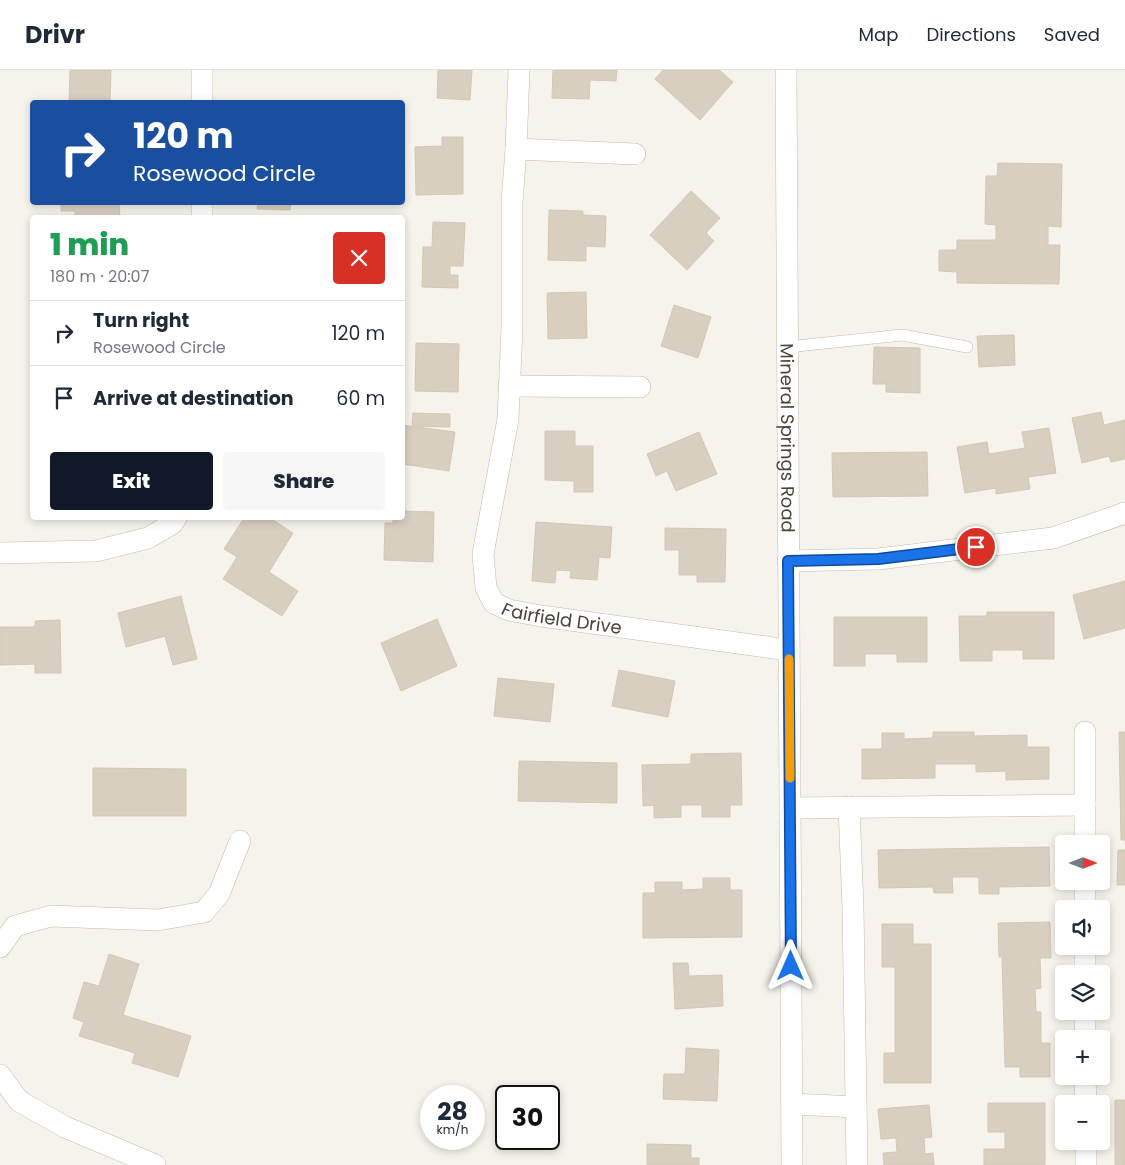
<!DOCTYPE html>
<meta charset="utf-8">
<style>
:root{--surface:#fff;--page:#f6f6f7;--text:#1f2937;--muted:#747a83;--line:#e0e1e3;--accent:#111827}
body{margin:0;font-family:Poppins,sans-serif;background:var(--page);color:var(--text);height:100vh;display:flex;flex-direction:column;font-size:19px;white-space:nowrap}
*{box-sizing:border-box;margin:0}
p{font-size:16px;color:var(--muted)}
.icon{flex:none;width:28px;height:28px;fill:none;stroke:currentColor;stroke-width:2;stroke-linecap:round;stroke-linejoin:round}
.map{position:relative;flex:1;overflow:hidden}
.drawer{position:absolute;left:30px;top:145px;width:375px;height:305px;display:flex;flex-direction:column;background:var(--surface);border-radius:5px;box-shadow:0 2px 8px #0003}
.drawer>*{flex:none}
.top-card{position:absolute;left:30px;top:30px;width:375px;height:105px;border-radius:5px;box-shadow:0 2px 8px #0003;background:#1a4fa0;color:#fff;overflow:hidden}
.needle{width:32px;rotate:90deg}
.fabs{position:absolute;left:1055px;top:765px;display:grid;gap:10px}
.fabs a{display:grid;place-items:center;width:55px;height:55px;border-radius:5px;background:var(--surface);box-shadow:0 2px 8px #0003;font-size:25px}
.speed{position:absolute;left:420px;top:1015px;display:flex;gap:10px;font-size:25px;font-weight:700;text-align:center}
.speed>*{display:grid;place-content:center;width:65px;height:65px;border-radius:50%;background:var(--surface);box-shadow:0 2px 8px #0003;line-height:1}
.speed small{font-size:12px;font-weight:400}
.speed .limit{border:2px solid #111;border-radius:8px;background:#fff;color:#111}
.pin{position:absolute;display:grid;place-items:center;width:42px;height:42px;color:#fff;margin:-21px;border:2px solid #fff;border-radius:50%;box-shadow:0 1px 5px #0007}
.me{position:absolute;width:55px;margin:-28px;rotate:0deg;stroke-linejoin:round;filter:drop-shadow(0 0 4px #0008)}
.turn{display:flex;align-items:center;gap:18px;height:105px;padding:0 20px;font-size:22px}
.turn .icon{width:65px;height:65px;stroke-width:2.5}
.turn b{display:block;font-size:35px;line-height:42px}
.round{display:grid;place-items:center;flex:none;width:52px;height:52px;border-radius:5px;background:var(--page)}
.headline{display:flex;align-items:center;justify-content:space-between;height:85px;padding:0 20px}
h1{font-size:30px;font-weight:800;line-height:38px;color:#1e9e55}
.action{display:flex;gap:10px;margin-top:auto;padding:10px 20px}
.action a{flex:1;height:58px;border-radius:5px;background:var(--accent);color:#fff;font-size:20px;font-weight:800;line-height:58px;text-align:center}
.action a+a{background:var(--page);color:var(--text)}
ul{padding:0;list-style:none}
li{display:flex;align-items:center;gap:15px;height:65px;padding:0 20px;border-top:1px solid var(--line)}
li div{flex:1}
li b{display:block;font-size:19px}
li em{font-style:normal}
header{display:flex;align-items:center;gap:30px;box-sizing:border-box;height:70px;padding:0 25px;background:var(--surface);border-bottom:1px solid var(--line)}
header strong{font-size:24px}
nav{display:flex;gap:28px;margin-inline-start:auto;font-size:18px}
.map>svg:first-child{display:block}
</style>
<header>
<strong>Drivr</strong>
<nav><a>Map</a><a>Directions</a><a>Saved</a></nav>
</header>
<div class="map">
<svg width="1125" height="1095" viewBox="0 0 1125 1095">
<rect width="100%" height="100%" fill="#f6f3ec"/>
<path fill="#d8cfc1" stroke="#d3c7b4" d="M70,0H111L110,32H69Z
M438,0H472L470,30L437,28Z
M553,0H617L616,11L590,10L589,29L552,28Z
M663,0H719L733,12L700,50L655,9Z
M442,67H463V124L416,125L415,77L442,76Z
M998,93L1062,94L1061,157L1048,156V175H1060L1059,214L957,213V202L939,201V180H957V170H996V155L985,154L986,106H997Z
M691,121L720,148L706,163L714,171L687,200L650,165Z
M61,132H119L120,148H75V141H61Z
M258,132H291L290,140L257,139Z
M549,140L583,141V145L606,146L605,177L586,176V191L548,190Z
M433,152L465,153L463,196H450V205H458V218L422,217L423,177H432Z
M586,222L587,268L548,269L547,223Z
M674,235L711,247L698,288L661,276Z
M1014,265L1015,295L979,297L977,266Z
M416,273L459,274L458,322L415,321Z
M874,277L920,278V323L886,322V314H873Z
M1101,342L1104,355L1125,350V389L1111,392L1109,386L1082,393L1072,348Z
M413,343L450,344V357L412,356Z
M402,355L455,362L449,401L403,394L406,371H402Z
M1049,358L1056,403L1028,407L1030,419L996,424V418L965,423L957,377L987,372L989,384L1025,378L1022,362Z
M545,361H575V376H593V422H574V411L545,410Z
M699,362L717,404L676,421L667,401L656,406L647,384Z
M927,382L928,426L833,427L832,383Z
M402,441L434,442L433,492L384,490L385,453H393V448H402Z
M244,448H270L293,463L269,502L298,521L282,546L223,509L237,487L224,479Z
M536,452L612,457L610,488L599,487L597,510L570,508L571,501L556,500L555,513L532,511Z
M665,458L726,459L725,512H697V505H679V480H665Z
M1125,511V558L1084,569L1073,525Z
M181,526L197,589L173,595L165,566L126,577L118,543Z
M987,542H1054V589H1023V580H992V591H960L959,546H987Z
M834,547H927V592H897V584H865V596H834Z
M437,549L457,596L401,621L381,573Z
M60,550L61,603H35V594L0,595V557H35V551Z
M619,600L675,611L668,647L612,636Z
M498,608L554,614L550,652L494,646Z
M933,662H974V666L1027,665V677H1049V709L1006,710V701L976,702V694H935V708L862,709V679H882V663H904V669L933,668Z
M1119,662H1125V770H1121Z
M741,683L742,735H730V747H702V735H681V747L654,748V735L643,736L642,695L691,694V684Z
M519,691L617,693V733L518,731Z
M93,698L186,699V746H93Z
M1049,777L1050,816L999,817V824H979V807H952L953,823H934L933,817L879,818L878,780Z
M1118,780H1125V815H1117Z
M703,808H730V820H742V867L643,868V823H655V812H682V820L703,819Z
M1050,852L1051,888H1040L1041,918L1035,919L1036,942H1041V973H1050V1007H1020V997H1005L1002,887H999L998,853Z
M882,854H913V874H931V1013H884V983H895V897H882Z
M109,884L139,894L123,945L191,966L178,1007L132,993L135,983L79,966L84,952L73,948L84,912L99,916Z
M673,893H688L689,906L722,905L723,936L675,939Z
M686,978L719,980L717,1031L663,1029L664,1004H685Z
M1115,1030H1125V1095H1115Z
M988,1033H1045V1095H984V1079H1005V1062H988Z
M929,1035L932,1067L924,1068L925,1084L933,1083L934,1095H884L883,1083L897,1082L896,1068L881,1069L878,1039Z
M647,1074L691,1075V1088H699V1095H647Z"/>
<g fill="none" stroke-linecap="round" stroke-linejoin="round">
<defs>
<path id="service" d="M787,277L902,265L967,277"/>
<g id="minor">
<path d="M202,0V32"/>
<path id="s1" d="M519,0L516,79L512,132V258L508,349L483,484L486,518L494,533L509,540L541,546L789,580"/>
<path id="s2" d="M786,0L792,1095"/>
<path d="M516,79L635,84"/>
<path d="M202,132V148"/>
<path d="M509,316L640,317"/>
<path d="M0,483L96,481L148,468L172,454L176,448"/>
<path d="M788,491L878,489L1053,468L1125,443"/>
<path d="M1085,662V774"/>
<path d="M849,737L853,838L857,1095"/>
<path d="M790,738L1085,735"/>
<path d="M1085,811V839"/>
<path d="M1085,876V904"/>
<path d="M0,877L15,856L51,846L158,850L204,842L219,824L240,771"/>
<path d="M1085,941V969"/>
<path d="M0,1005L19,1031L65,1057L155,1095"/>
<path d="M1085,1006L1086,1034"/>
<path d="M792,1034L856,1037"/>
<path d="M1086,1071V1095"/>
</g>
</defs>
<use href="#service" stroke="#c2bbae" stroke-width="12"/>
<use href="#minor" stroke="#c2bbae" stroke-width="22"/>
<use href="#service" stroke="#fff" stroke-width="11"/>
<use href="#minor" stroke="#fff" stroke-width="21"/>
</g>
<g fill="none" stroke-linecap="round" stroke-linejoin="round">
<defs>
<path id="route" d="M791,896L788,491L878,489L976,477"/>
</defs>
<use href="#route" stroke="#114b97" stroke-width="12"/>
<use href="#route" stroke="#1a73e8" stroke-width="9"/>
<path stroke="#f59e0b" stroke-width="9" d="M789,589L790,708"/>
</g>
<g text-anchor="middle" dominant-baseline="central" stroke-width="4" stroke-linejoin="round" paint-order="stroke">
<g font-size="18" fill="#4b4439" stroke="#fff">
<text stroke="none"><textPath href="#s2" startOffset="368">Mineral Springs Road</textPath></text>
<text stroke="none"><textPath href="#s1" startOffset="608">Fairfield Drive</textPath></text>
</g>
</g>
</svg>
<div class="fabs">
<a><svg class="needle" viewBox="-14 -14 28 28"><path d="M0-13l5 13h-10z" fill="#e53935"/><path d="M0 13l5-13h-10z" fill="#747a83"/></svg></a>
<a><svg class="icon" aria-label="sound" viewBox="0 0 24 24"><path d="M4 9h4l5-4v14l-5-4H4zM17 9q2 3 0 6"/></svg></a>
<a><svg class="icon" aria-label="layers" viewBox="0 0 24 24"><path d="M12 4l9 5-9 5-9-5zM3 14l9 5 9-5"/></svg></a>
<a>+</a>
<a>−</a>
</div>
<div class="speed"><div>28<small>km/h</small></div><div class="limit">30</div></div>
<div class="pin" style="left:976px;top:477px;background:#d93025"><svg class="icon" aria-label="arrive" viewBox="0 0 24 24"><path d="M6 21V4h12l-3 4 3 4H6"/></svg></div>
<svg class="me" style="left:791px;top:896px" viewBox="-20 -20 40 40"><path d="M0-17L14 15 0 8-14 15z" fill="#1a73e8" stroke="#fff" stroke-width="4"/></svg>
<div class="top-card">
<div class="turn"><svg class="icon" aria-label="right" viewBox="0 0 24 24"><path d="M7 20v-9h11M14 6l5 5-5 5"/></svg><div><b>120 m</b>Rosewood Circle</div></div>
</div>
<section class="drawer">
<div class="headline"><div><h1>1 min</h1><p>180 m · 20:07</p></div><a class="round" style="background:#d93025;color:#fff"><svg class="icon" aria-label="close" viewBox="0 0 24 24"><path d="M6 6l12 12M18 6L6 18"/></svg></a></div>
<ul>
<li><svg class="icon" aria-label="right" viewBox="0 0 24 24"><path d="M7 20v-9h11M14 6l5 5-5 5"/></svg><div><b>Turn right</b><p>Rosewood Circle</p></div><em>120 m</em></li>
<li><svg class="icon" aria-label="arrive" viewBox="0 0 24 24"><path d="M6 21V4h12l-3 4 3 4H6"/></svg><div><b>Arrive at destination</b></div><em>60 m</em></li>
</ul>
<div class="action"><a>Exit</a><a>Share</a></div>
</section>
</div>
